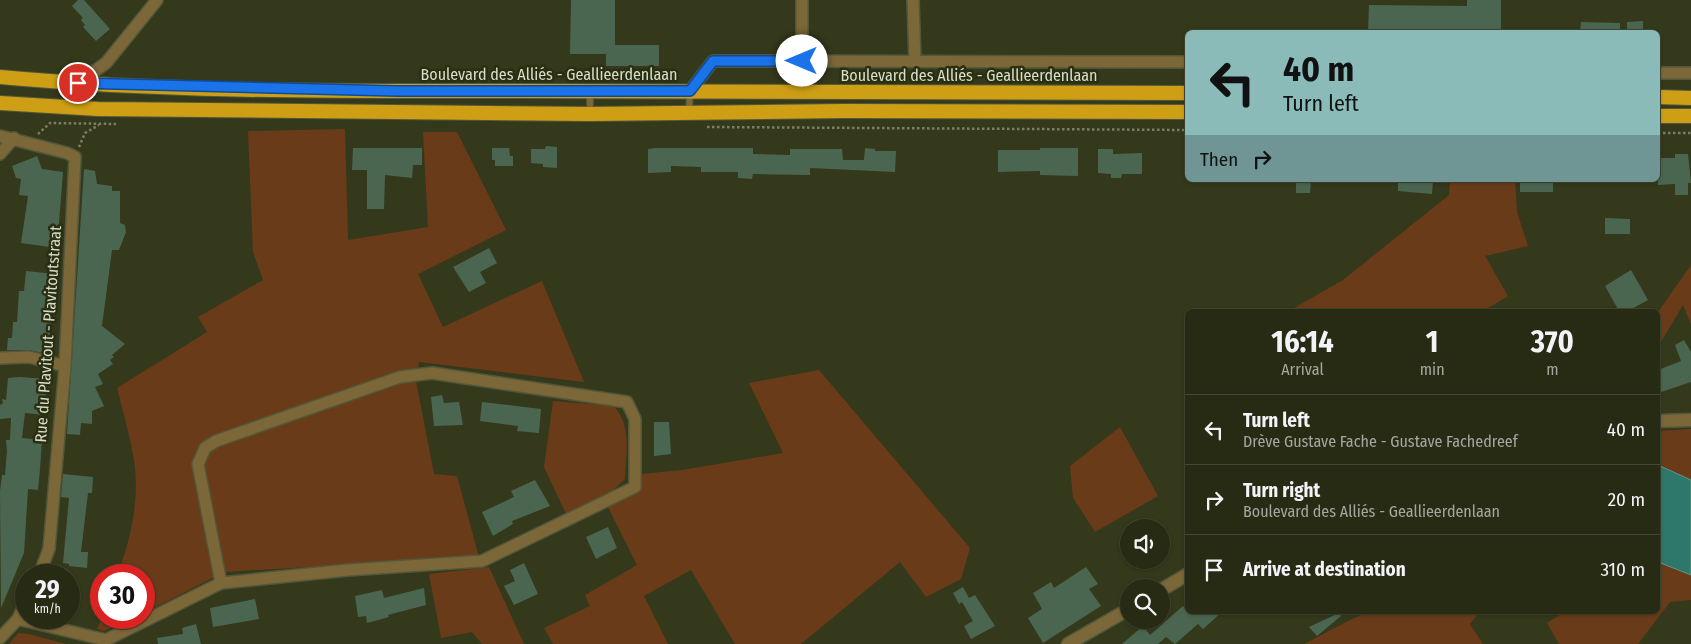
<!DOCTYPE html>
<meta charset="utf-8">
<style>
:root{--surface:#272b14;--page:#333722;--text:#f1f3f6;--muted:#a4a7a0;--line:#434734}
body{margin:0;font-family:"Fira Sans Condensed",sans-serif;background:var(--page);color:var(--text);height:100vh;display:flex;flex-direction:column;font-size:19px;white-space:nowrap}
*{box-sizing:border-box;margin:0}
p{font-size:16px;color:var(--muted)}
.icon{flex:none;width:28px;height:28px;fill:none;stroke:currentColor;stroke-width:2;stroke-linecap:round;stroke-linejoin:round}
.map{position:relative;flex:1;overflow:hidden}
.sheet{position:absolute;left:1185px;top:309px;width:475px;height:305px;display:flex;flex-direction:column;background:var(--surface);border-radius:8px;box-shadow:0 1px 4px #0004,0 0 0 1px var(--line)}
.sheet>*{flex:none}
.banner{position:absolute;left:1185px;top:30px;width:475px;height:152px;border-radius:8px;box-shadow:0 1px 4px #0004,0 0 0 1px var(--line);background:#8bbbb9;color:#111;overflow:hidden}
.tools{position:absolute;left:1120px;top:519px;display:grid;gap:10px}
.tools a{display:grid;place-items:center;width:50px;height:50px;border-radius:50%;background:var(--surface);box-shadow:0 1px 4px #0004,0 0 0 1px var(--line);font-size:25px}
.speed{position:absolute;left:15px;top:564px;display:flex;gap:10px;font-size:25px;font-weight:700;text-align:center}
.speed>*{display:grid;place-content:center;width:65px;height:65px;border-radius:50%;background:var(--surface);box-shadow:0 1px 4px #0004,0 0 0 1px var(--line);line-height:1}
.speed small{font-size:12px;font-weight:400}
.speed .limit{border:8px solid #d22;background:#fff;color:#111}
.pin{position:absolute;display:grid;place-items:center;width:42px;height:42px;color:#fff;margin:-21px;border:2px solid #fff;border-radius:50%;box-shadow:0 1px 5px #0007}
.me{position:absolute;width:55px;margin:-28px;rotate:270deg;stroke-linejoin:round;filter:drop-shadow(0 0 4px #0008)}
.turn{display:flex;align-items:center;gap:18px;height:105px;padding:0 15px;font-size:22px}
.turn .icon{width:65px;height:65px;stroke-width:2.5}
.turn b{display:block;font-size:35px;line-height:42px}
.then{display:flex;align-items:center;height:48px;padding:0 15px;background:#0003;gap:10px;font-size:19px}
.eta{display:flex;justify-content:space-evenly;align-items:center;height:85px;text-align:center}
.eta b{font-size:30px;font-weight:700;line-height:35px}
ul{padding:0;list-style:none}
li{display:flex;align-items:center;gap:15px;height:70px;padding:0 15px;border-top:1px solid var(--line)}
li div{flex:1}
li b{display:block;font-size:19px}
li em{font-style:normal}
.map>svg:first-child{display:block}
</style>
<div class="map">
<svg width="1691" height="644" viewBox="0 0 1691 644">
<rect width="100%" height="100%" fill="#34391b"/>
<path fill="#6a3b18" d="M345,129L348,240L428,227L423,132H457L506,230L418,274L443,327L542,281L584,382L419,362L416,381L434,474L457,476L479,557L224,572L144,613V575H117C131,540 140,498 134,460C130,436 123,412 117,388L207,332L198,317L263,280L253,252L248,131Z
M1450,180H1515L1517,212L1528,246L1485,256L1508,296L1483,311H1289L1343,280L1449,195Z
M1691,265V324L1683,305L1658,347V312Z
M819,370L970,548L961,579L926,597L900,562L801,644H735L691,570L644,596L668,644H553L544,628L590,606L585,595L637,565L608,507L641,491V474L682,470L783,453L749,383Z
M553,401L614,406C632,426 626,453 625,479L609,494L566,514L544,467Z
M1120,427L1158,496L1095,532L1073,498L1070,466Z
M1691,429V480L1658,465V431Z
M1658,562L1691,575V600L1670,602L1638,644H1559L1547,623L1566,611H1658Z
M489,567L524,644H482L472,632L441,638L429,574Z
M1371,611H1480L1470,624L1483,644H1304L1352,619Z
M102,618H134L104,631L97,629Z
M18,633L29,634L66,644H9Z"/>
<path fill="#2d776b" stroke="#619688" d="M1658,465L1691,480V575L1658,562Z"/>
<path fill="#4b6650" d="M78,0H84L110,29L96,41L83,27L85,25L81,20L83,18L72,6Z
M571,0H615V45H659V66H606V54H570Z
M1467,0H1501V32H1368L1369,5L1467,6Z
M1643,21V32H1627V22Z
M1581,22L1620,23V32H1580Z
M546,146L557,147V168L543,167V164L531,163V149H545Z
M353,148H422V165H413L412,178L385,175L384,209H367V170H352Z
M492,148H509L510,156H513V166H495V160H492Z
M655,148H753V154L790,155V149H842L843,160H864L865,148L875,149V151H896L895,172L810,168V175L753,174L752,179L738,178V172H701V167L671,166V172L648,173V149Z
M1040,148H1078V176L1040,175V171L998,172V150H1040Z
M1098,149H1113V154L1142,153V174H1122L1121,178H1111V174L1098,173Z
M1675,154H1688L1691,183H1688V195H1675V184L1658,185V158H1675Z
M37,156L42,169L63,172L57,248L21,243L28,196L19,195L21,179L16,178L12,166Z
M84,169L95,171L97,184L112,186V191H120V223L125,225L126,232L119,250H112L102,326L125,344L112,355L114,357L110,360L113,364L98,374L103,384L95,387L104,406L92,411V424L81,423L80,435L67,434Z
M1296,180H1311L1310,193H1296Z
M1398,180H1433L1432,194L1398,191Z
M1520,180H1553V192H1520Z
M1605,218L1630,219V234H1605Z
M489,248L497,263L480,272L486,283L469,292L453,267Z
M1631,270L1648,300L1628,311H1619L1605,286Z
M26,271L55,274L48,354L29,350H7L8,338H12L13,322H17L19,291H24Z
M1684,340L1691,352V382L1658,393V370L1681,361L1675,345Z
M19,377L47,379L44,415L25,413L22,438L42,440L40,469L38,490L28,489L24,553L1,608L0,491L2,475H5L7,451L6,440H10L11,418L0,419V405L3,403L2,399L6,400L8,378Z
M442,395L444,403L459,402L463,425L434,426L431,397Z
M482,402L541,409L539,433L517,431L518,426L480,421Z
M654,422H669L671,454L654,456Z
M63,474L93,477L92,493H88L81,552H88L87,568L69,566V564L63,563L69,498L61,497Z
M535,480L550,506L512,521L513,524L493,536L482,512L514,497L511,491Z
M608,527L617,548L596,559L586,537Z
M524,563L538,594L514,605L504,586L515,581L510,570Z
M1086,567L1098,584L1089,589L1101,606L1043,643L1028,618L1042,609L1033,593L1051,582L1054,588Z
M963,587L969,598L975,595L995,626L971,639L964,626L973,621L962,602L959,604L953,593Z
M424,588L426,605L388,615L389,617L367,623L366,616L358,617L355,596L382,590L384,598Z
M255,599L259,619L213,627L210,608Z
M1183,606L1187,611H1223L1203,629L1198,624L1175,644L1166,637L1158,644H1122L1143,626L1150,635Z
M1339,613L1341,616L1317,636L1309,627Z
M196,624L201,644H158L157,638L183,634L182,628Z"/>
<g fill="none" stroke-linecap="round" stroke-linejoin="round">
<defs>
<path id="service" d="M590,92V114
M689,112L690,91"/>
<path id="minor" d="M913,0L915,61
M802,61V0
M1658,73H1691
M78,83L106,63L157,0
M690,91L713,61L1188,62
M0,136L67,153L75,157L65,366L49,549L39,575
M0,154L14,138
M0,358L29,357L65,366
M18,619L106,640L221,583L348,570L482,561L635,487V419L627,402L432,373L400,377L216,441L205,448L198,464L221,583
M0,638L18,619L26,601"/>
<path id="tertiary" d="M1658,421L1691,420
M1161,590L1188,574
M1068,644L1129,609"/>
<path id="trunk" d="M0,77C174,93 350,91 525,91C746,92 967,92 1188,93
M1658,97L1691,98
M0,103L98,109L590,114L844,111L1188,112
M1658,116H1691"/>
</defs>
<use href="#service" stroke="#52573b" stroke-width="8"/>
<use href="#minor" stroke="#52573b" stroke-width="14"/>
<use href="#tertiary" stroke="#52573b" stroke-width="15"/>
<use href="#trunk" stroke="#52573b" stroke-width="16"/>
<path stroke="#7a7f66" stroke-width="2.5" stroke-dasharray="2.5 2.5" stroke-linecap="butt" d="M707,127L1188,130
M1658,133H1691
M38,134L50,123L116,124
M79,147L85,133L99,125"/>
<use href="#service" stroke="#7c6739" stroke-width="5.5"/>
<use href="#minor" stroke="#7c6739" stroke-width="11"/>
<use href="#tertiary" stroke="#7c6739" stroke-width="12"/>
<use href="#trunk" stroke="#ce9f14" stroke-width="14"/>
</g>
<g fill="none" stroke-linecap="round" stroke-linejoin="round">
<defs>
<path id="route" d="M78,83L397,91H690L713,61H802"/>
</defs>
<use href="#route" stroke="#114b97" stroke-width="12"/>
<use href="#route" stroke="#1a73e8" stroke-width="9"/>
</g>
<g text-anchor="middle" dominant-baseline="central" stroke-width="5" stroke-linejoin="round" paint-order="stroke">
<g font-size="16" fill="#d9decc" stroke="#2a2f11">
<text x="549" y="74">Boulevard des Alliés - Geallieerdenlaan</text>
<text x="969" y="75">Boulevard des Alliés - Geallieerdenlaan</text>
<text transform="translate(48 334) rotate(-86)">Rue du Plavitout - Plavitoutstraat</text>
</g>
</g>
</svg>
<div class="tools">
<a><svg class="icon" aria-label="sound" viewBox="0 0 24 24"><path d="M4 9h4l5-4v14l-5-4H4zM17 9q2 3 0 6"/></svg></a>
<a><svg class="icon" aria-label="search" viewBox="0 0 24 24"><circle cx="10" cy="10" r="6"/><path d="M15 15l6 6"/></svg></a>
</div>
<div class="speed"><div>29<small>km/h</small></div><div class="limit">30</div></div>
<div class="pin" style="left:78px;top:83px;background:#d93025"><svg class="icon" aria-label="arrive" viewBox="0 0 24 24"><path d="M6 21V4h12l-3 4 3 4H6"/></svg></div>
<svg class="me" style="left:802px;top:61px" viewBox="-20 -20 40 40"><circle r="19" fill="#fff"/><path d="M0-13L10 11 0 6-10 11z" fill="#1a73e8"/></svg>
<div class="banner">
<div class="turn"><svg class="icon" aria-label="left" viewBox="0 0 24 24"><path d="M17 20v-9H6M10 6l-5 5 5 5"/></svg><div><b>40 m</b>Turn left</div></div>
<div class="then">Then<svg class="icon" aria-label="right" viewBox="0 0 24 24"><path d="M7 20v-9h11M14 6l5 5-5 5"/></svg></div>
</div>
<section class="sheet">
<div class="eta">
<div><b>16:14</b><p>Arrival</p></div>
<div><b>1</b><p>min</p></div>
<div><b>370</b><p>m</p></div>
</div>
<ul>
<li><svg class="icon" aria-label="left" viewBox="0 0 24 24"><path d="M17 20v-9H6M10 6l-5 5 5 5"/></svg><div><b>Turn left</b><p>Drève Gustave Fache - Gustave Fachedreef</p></div><em>40 m</em></li>
<li><svg class="icon" aria-label="right" viewBox="0 0 24 24"><path d="M7 20v-9h11M14 6l5 5-5 5"/></svg><div><b>Turn right</b><p>Boulevard des Alliés - Geallieerdenlaan</p></div><em>20 m</em></li>
<li><svg class="icon" aria-label="arrive" viewBox="0 0 24 24"><path d="M6 21V4h12l-3 4 3 4H6"/></svg><div><b>Arrive at destination</b></div><em>310 m</em></li>
</ul>
</section>
</div>
